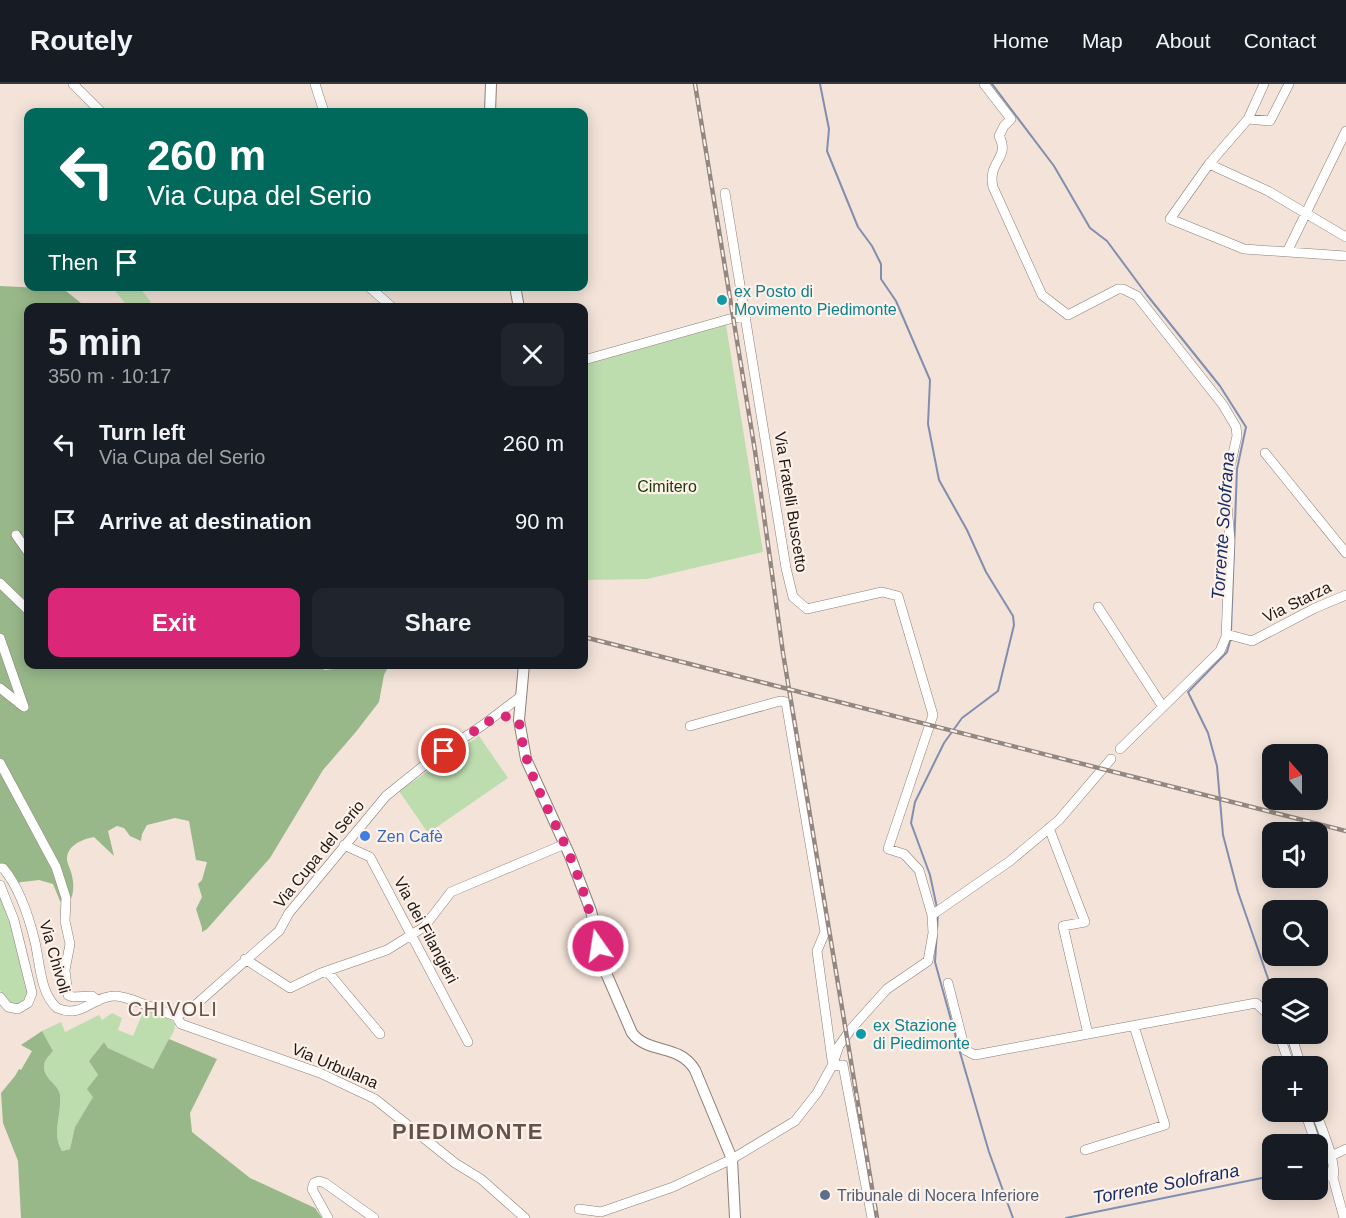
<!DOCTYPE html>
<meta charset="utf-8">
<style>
:root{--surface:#171b24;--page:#20242c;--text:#f1f3f6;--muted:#9ea1a6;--line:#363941;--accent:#db2777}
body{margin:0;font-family:Arial,sans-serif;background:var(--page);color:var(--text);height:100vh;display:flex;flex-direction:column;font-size:22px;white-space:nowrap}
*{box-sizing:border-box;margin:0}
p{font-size:20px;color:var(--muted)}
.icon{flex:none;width:33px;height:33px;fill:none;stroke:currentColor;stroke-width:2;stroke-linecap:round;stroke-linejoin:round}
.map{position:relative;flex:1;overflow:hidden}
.side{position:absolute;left:24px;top:219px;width:564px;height:366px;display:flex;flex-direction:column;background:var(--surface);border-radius:12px;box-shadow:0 3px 15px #0003}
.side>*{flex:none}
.guide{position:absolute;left:24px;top:24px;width:564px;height:183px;border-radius:12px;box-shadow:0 3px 15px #0003;background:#00695c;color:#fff;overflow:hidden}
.needle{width:39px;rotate:339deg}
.fabs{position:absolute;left:1262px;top:660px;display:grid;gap:12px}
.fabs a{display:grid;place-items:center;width:66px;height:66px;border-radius:12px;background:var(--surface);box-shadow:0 3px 15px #0003;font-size:30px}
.pin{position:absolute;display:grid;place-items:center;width:51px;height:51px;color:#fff;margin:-26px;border:3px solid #fff;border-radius:50%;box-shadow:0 2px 6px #0007}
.me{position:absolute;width:66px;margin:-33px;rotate:347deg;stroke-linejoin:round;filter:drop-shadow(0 0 4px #0008)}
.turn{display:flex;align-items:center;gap:21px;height:126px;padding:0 24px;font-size:27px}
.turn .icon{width:78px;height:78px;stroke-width:2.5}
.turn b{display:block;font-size:42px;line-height:51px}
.then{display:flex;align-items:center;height:57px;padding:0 24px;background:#0003;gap:12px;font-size:22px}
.round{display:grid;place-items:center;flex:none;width:63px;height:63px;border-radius:12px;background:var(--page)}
.summary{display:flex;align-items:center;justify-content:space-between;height:102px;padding:0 24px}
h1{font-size:36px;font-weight:800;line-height:45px}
.button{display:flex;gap:12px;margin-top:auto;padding:12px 24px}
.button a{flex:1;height:69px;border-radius:12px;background:var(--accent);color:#fff;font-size:24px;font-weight:800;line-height:69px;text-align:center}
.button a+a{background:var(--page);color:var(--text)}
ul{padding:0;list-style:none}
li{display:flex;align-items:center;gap:18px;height:78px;padding:0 24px}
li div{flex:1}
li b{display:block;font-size:22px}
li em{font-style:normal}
header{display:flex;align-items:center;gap:36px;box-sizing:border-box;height:84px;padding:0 30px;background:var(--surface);border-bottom:2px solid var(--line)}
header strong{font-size:28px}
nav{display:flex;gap:33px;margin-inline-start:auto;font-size:21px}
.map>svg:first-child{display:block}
</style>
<header>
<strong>Routely</strong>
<nav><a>Home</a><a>Map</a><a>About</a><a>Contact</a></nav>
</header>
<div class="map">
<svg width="1346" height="1134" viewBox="0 0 1346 1134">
<rect width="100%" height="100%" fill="#f3e3d9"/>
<path fill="#bdddaf" d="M112,203H139L151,218L144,223H128Z
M726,241L763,468L647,495L584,496V281Z
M479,652L508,694L428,749L399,707Z
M0,810L7,826L28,909L26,916L15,921L5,915L0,906Z
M144,926L171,936L175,940L174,947L153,985L108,964L104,958L89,977L98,991L94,1012L75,1043L70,1065L62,1067C51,1049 62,1031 60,1012C59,1001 44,995 44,983C44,976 49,972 53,967L42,947L61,938L65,948L99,931L102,936L112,929L122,934L118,946L133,952Z"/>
<path fill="#98b88a" d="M0,202L43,204L61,203L86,223L28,224V580H323L324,586L353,583L357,581H389L384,591L379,618L355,649L323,686L270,774L207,845L202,848V844L196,825L202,813L198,800L202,796L207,778L196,776L189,737L175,734L147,741L142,750L141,757L130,752L124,744L117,742L108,747L114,772L94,753C83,755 67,761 67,775C67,779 70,784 71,788C75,801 74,814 66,824L60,817L53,800L39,796L14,799L0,784Z
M42,947L53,967C49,972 44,976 44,983C44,995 59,1001 60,1011C62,1031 51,1049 62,1067L70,1065L75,1043L93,1013L87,1005L98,991L89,977L104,958L108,964L153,985L169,955L217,975L190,1029L192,1048L250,1094L315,1124L322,1134H21L18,1077L3,1039L1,1009L15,992L19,985L21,986L32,967L21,961Z"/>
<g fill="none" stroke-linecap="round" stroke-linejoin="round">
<path stroke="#808faf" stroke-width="2" d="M820,0L829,45L827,67L858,143L872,162L881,180V195L896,217L930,296L928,340L939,396L967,446L986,488L1013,532L1014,541L998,607L962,634L944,659L915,718L911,739L930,791L937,824
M992,0L1054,82L1090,144L1107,157L1147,211L1220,302L1246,343L1237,385L1231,547
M1231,553L1227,568L1188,608L1208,649L1217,682L1223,751L1238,808L1272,906
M938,829L935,878L959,965L989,1068L1013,1134
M1286,950L1291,964
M1311,1028L1323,1065
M1066,1134L1272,1092"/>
<defs>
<path id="minor" d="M73,0L101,28
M315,0L324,28
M984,0L1011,35L1004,42L999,52C1011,74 987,77 993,103L1042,211L1068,231L1118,205H1123L1137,212L1223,321L1236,343L1237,352L1227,396L1226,409L1230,456L1226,553L1220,567L1120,665
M1289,0L1270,37L1248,35L1209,80L1170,135L1244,165L1346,172
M1248,35L1264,0
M1209,80L1268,107L1346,153
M1287,168L1346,47
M368,202L393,224
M584,276L733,234L746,232
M1265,369L1346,469
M16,451L28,468
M0,499L28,526
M1098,523L1163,623
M1226,550L1252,557L1315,524L1346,511
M0,554L24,623L0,604
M690,642L780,617L786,618L825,848L817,867L832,976
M0,679L56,783L66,814L65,837L70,860L65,886L68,911L73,913L92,912L98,917
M1049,744L1085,838L1063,842L1088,950L1256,919L1272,934
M344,761L370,773L468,958
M0,784H3C19,803 29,833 35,858C40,879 40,909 57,924C82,935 91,913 114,912C127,911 160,928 176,932
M0,801L14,836L32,909L28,919L18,925L8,923L0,913
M932,831L1010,777L1059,736L1111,675
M245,875L290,904L321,889L387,866L424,843L451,808L565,760
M327,887L380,950
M948,899L965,966L975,971L1088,950
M176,932L192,924L279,847L289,829L386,712L432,675L483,641L520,613
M176,932L181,940L320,989L375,1015L455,1079L481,1095L525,1134
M1279,950L1290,982
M1291,950L1301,982
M832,982L843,981L872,1134
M1305,1028L1316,1060
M1316,1028C1321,1044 1337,1078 1333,1094L1344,1134
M1317,1063L1326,1090L1333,1094
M1085,1066L1165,1041L1134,942
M1331,1072L1346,1065
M579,1125L601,1128L673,1103L732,1075L795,1037L817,1009L832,982L839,962L851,945L887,905L928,877L933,849L932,831L919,786L904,770L888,765L933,631L898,512L882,508L807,525L793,513L786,484L725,109
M328,1134L312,1105L314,1099L319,1097L325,1099L374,1134"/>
<path id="major" d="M490,28L491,0
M515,202L519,224
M524,580L519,636L526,675L570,772L591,827L606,889L632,949C649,971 679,959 695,986L732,1075L735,1134"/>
</defs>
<use href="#minor" stroke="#8d7f76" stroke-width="10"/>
<use href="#major" stroke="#8d7f76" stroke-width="12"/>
<use href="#minor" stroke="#fff" stroke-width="9"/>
<use href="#major" stroke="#fff" stroke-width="10"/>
<defs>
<path id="rail" d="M695,0L755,367L783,569L877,1134
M584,553L1346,747"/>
</defs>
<use href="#rail" stroke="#938881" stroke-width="4.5"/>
<use href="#rail" stroke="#fef1e9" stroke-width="2" stroke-dasharray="7" stroke-linecap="butt"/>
</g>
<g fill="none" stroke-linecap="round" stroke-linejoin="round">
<path stroke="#db2777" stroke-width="10" stroke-dasharray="0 18" d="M444,667L494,634L504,632L519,636C524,689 549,723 569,770C582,800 591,830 598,862"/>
</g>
<g fill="#0f9aa8" stroke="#fef1e9" stroke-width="2">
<circle cx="722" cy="216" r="6"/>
<circle cx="861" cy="950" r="6"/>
</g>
<circle fill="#3f7fe0" stroke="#fef1e9" stroke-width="2" cx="365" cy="752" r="6"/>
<circle fill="#5c6f8a" stroke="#fef1e9" stroke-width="2" cx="825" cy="1111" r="6"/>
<g text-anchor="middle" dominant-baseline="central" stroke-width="4.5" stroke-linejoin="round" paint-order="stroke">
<g font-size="16" fill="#0d838f" stroke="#fef1e9" text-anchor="start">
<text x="734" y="207">ex Posto di<tspan x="734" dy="18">Movimento Piedimonte</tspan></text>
<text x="873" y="941">ex Stazione<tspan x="873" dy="18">di Piedimonte</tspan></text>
</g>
<g font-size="16" fill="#193807" stroke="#fef1e9">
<text x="667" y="402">Cimitero</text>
</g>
<g font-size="16" fill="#1f1915" stroke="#fef1e9">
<text transform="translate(791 418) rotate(81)">Via Fratelli Buscetto</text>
<text transform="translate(1297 518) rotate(-26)">Via Starza</text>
<text transform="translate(319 770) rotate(-51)">Via Cupa del Serio</text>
<text transform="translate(426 846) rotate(62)">Via dei Filangieri</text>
<text transform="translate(55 873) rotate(74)">Via Chivoli</text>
<text transform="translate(335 982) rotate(23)">Via Urbulana</text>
</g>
<g font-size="16" fill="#366cbe" stroke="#fef1e9" text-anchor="start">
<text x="377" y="752">Zen Cafè</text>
</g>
<g font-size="16" fill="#4e5e75" stroke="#fef1e9" text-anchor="start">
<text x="837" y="1111">Tribunale di Nocera Inferiore</text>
</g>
<g font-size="18" font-style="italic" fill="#162e66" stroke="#fef1e9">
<text transform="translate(1223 442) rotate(-86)">Torrente Solofrana</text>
<text transform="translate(1166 1100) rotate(-11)">Torrente Solofrana</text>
</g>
<g font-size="20" letter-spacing="1.5" fill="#61544c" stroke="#fef1e9">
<text x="173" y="925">CHIVOLI</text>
</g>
<g font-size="22" font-weight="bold" letter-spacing="1.5" fill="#61544c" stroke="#fef1e9">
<text x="468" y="1047">PIEDIMONTE</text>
</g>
</g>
</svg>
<div class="fabs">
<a><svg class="needle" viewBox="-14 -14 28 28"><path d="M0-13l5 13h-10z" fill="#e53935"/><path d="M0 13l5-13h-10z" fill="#9ea1a6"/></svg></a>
<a><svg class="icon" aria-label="sound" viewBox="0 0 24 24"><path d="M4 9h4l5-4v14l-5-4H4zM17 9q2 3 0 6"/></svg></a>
<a><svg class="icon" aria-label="search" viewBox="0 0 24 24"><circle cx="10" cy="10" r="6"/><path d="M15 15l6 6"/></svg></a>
<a><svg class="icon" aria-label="layers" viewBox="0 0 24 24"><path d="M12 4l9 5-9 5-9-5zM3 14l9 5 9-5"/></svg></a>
<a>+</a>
<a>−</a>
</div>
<div class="pin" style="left:444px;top:667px;background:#d93025"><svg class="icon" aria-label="arrive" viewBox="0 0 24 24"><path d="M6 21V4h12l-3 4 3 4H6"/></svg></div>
<svg class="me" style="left:598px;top:862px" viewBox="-20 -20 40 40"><circle r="17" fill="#db2777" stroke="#fff" stroke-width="3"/><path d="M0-11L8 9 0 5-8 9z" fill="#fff"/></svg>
<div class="guide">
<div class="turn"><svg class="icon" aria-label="left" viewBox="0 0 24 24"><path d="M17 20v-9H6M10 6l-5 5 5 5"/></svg><div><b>260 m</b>Via Cupa del Serio</div></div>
<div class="then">Then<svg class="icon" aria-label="arrive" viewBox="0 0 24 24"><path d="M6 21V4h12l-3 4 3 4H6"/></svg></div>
</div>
<section class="side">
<div class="summary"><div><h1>5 min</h1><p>350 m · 10:17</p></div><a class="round"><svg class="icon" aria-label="close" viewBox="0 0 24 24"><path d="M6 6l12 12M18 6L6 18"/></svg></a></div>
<ul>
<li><svg class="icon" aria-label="left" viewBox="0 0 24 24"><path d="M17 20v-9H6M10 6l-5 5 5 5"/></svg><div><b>Turn left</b><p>Via Cupa del Serio</p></div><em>260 m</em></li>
<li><svg class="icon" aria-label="arrive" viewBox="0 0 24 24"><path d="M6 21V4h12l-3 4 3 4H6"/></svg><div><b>Arrive at destination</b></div><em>90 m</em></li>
</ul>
<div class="button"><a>Exit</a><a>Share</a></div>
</section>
</div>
